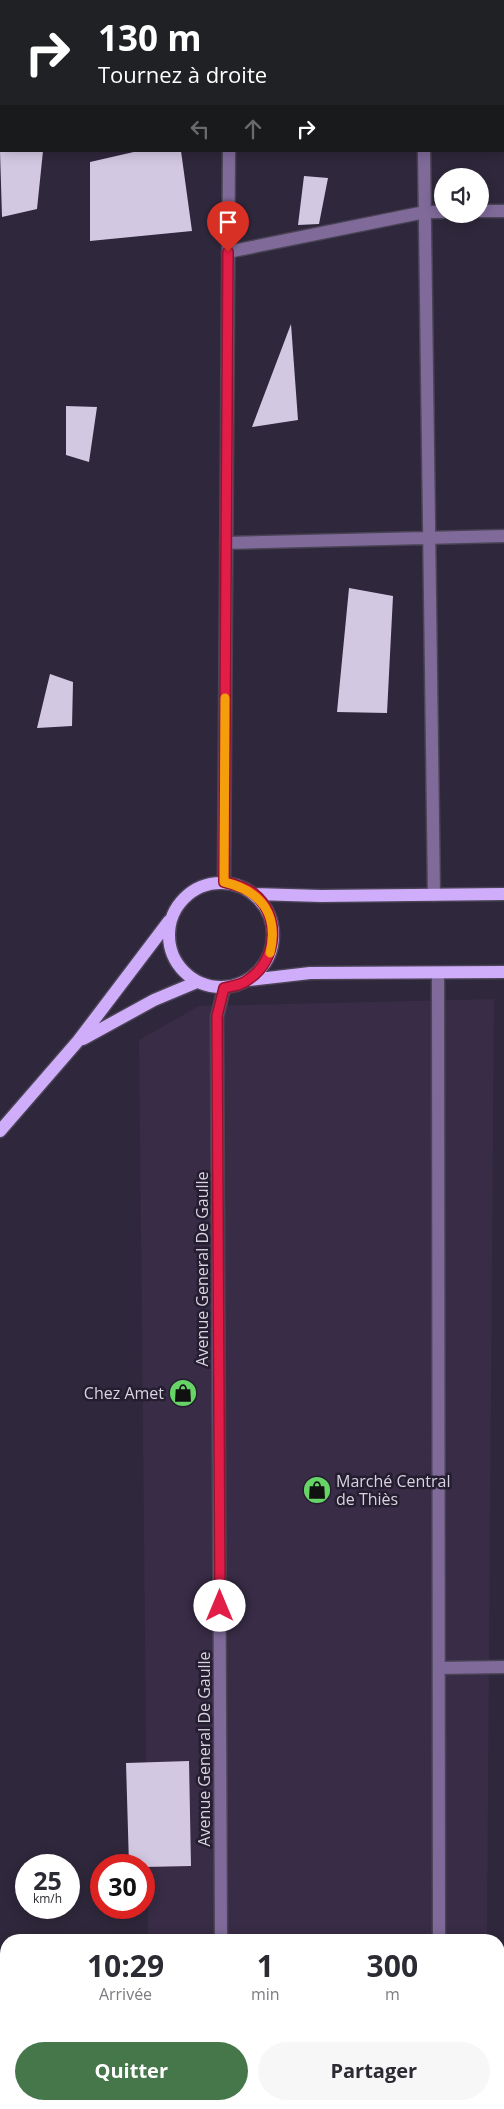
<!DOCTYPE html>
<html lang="fr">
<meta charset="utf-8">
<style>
:root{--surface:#fff;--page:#f7f7f7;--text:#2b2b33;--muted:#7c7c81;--accent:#46774a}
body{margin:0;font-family:"Open Sans",sans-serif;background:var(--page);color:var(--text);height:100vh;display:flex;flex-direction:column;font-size:19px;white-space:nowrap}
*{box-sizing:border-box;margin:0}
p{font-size:16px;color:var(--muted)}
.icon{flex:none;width:28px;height:28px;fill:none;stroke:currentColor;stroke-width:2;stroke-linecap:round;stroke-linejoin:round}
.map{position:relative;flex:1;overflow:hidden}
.sheet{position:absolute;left:0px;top:1934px;width:505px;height:176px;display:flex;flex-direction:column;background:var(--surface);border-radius:20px 20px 0 0;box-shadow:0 2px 12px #0003}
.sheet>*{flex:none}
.hud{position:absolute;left:0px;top:0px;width:505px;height:152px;box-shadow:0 2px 12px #0003;background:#202124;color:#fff;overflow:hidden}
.controls{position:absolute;left:434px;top:168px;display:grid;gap:10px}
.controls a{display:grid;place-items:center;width:55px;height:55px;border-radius:50%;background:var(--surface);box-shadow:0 2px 12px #0003;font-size:25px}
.speed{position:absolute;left:15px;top:1854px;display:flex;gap:10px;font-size:25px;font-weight:700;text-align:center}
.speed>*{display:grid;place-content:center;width:65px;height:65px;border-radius:50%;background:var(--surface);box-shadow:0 2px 12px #0003;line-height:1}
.speed small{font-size:12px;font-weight:400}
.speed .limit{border:8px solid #d22;background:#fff;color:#111}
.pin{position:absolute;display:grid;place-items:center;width:42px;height:42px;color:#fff;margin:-51px -21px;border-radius:50% 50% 50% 0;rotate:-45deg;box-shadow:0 0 5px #0007}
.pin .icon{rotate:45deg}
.me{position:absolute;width:55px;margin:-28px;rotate:0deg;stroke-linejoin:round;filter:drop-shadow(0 0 4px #0008)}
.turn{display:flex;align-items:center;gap:18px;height:105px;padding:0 15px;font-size:22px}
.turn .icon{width:65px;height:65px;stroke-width:2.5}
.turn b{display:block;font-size:35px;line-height:42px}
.lanes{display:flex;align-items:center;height:48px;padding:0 15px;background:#0003;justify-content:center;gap:25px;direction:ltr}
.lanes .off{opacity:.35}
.eta{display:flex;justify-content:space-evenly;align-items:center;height:85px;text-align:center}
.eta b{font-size:30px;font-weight:700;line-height:35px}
.cta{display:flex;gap:10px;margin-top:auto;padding:10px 15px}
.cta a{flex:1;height:58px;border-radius:30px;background:var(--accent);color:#fff;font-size:20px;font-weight:700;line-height:58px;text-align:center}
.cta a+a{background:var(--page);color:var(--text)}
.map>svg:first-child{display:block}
</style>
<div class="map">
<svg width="504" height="2109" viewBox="0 0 504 2109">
<rect width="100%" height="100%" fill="#2f273b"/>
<path fill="#382c46" d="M494,999L487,1940H148L139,1040L199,1006Z
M149,2104H486V2109H149Z"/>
<path fill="#d3c8e2" d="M0,151H43L37,209L2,217Z
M138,151H181L192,231L90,241V162Z
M304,176L328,178L319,224L298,225Z
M291,324L298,420L252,427Z
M66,406L97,407L89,462L66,455Z
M349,588L393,596L387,713L337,712Z
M50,674L73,682L72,726L37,728Z
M189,1761L191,1866L144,1867V1865H129L126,1763Z"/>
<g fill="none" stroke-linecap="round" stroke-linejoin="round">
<defs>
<path id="minor" d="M422,0V1
M231,1V0
M424,151L434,895
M480,211H504
M228,252L425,212H442
M226,543L504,536
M224,882L229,151
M438,973L439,1940
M439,1668L504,1667
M221,1940L217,1017L224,988
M499,1995H504
M222,2104V2109
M440,2104V2109"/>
<path id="major" d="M169 935a52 52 0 1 1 104 0a52 52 0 1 1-104 0Z
M254,894L321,896L504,894
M249,980L310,973L504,972
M83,1039L154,1000L197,982
M0,1131L78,1041L169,921"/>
</defs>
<use href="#minor" stroke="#4a4355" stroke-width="15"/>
<use href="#major" stroke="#4a4355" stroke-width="15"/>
<use href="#minor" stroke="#7f6a99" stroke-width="12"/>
<use href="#major" stroke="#cfadfb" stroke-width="12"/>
</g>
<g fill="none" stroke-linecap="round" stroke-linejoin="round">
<defs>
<path id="route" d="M220,1606L217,1016L224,988C233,986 242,985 249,979C278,960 281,914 253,893C244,887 234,884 224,882L228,252"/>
</defs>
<use href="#route" stroke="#92132f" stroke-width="12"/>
<use href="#route" stroke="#e11d48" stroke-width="9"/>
<path stroke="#f59e0b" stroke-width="9" d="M225,698L224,882C262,891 279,915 270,953"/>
</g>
<defs>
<symbol id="shop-disc" viewBox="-11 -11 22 22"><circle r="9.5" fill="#66d466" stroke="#251d30"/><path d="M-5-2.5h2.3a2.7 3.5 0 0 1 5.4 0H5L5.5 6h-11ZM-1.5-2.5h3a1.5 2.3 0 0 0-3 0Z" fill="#111"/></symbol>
</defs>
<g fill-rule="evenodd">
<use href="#shop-disc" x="167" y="1377" width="32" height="32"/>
<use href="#shop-disc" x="301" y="1474" width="32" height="32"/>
</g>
<g text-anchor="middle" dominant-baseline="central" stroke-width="5" stroke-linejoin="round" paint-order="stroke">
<g font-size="16" fill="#d8d3e0" stroke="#251d30">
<text transform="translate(202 1269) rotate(-90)">Avenue General De Gaulle</text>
<text transform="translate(204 1749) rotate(-90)">Avenue General De Gaulle</text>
</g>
<g font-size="16" fill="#d8d3e0" stroke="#251d30" text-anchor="end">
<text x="164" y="1393">Chez Amet</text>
<text x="336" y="1481" text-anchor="start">Marché Central<tspan x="336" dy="18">de Thiès</tspan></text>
</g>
</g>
</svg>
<div class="controls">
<a><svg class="icon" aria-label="sound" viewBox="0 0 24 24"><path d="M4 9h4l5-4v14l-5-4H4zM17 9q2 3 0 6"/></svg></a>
</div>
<div class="speed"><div>25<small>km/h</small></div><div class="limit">30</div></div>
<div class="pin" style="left:228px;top:252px;background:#d93025"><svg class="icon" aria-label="arrive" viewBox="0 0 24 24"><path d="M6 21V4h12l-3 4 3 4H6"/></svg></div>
<svg class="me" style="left:220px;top:1606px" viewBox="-20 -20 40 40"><circle r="19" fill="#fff"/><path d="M0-13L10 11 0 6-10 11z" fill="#e11d48"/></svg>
<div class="hud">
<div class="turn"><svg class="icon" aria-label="right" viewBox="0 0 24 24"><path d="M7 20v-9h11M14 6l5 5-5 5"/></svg><div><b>130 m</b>Tournez à droite</div></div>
<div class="lanes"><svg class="icon off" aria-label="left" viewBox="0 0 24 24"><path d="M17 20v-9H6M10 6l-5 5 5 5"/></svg><svg class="icon off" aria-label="ahead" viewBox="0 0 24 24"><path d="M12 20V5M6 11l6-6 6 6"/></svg><svg class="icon" aria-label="right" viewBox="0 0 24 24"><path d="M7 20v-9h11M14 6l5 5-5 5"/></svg></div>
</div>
<section class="sheet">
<div class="eta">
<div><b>10:29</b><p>Arrivée</p></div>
<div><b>1</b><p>min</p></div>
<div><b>300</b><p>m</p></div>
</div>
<div class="cta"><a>Quitter</a><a>Partager</a></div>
</section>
</div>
